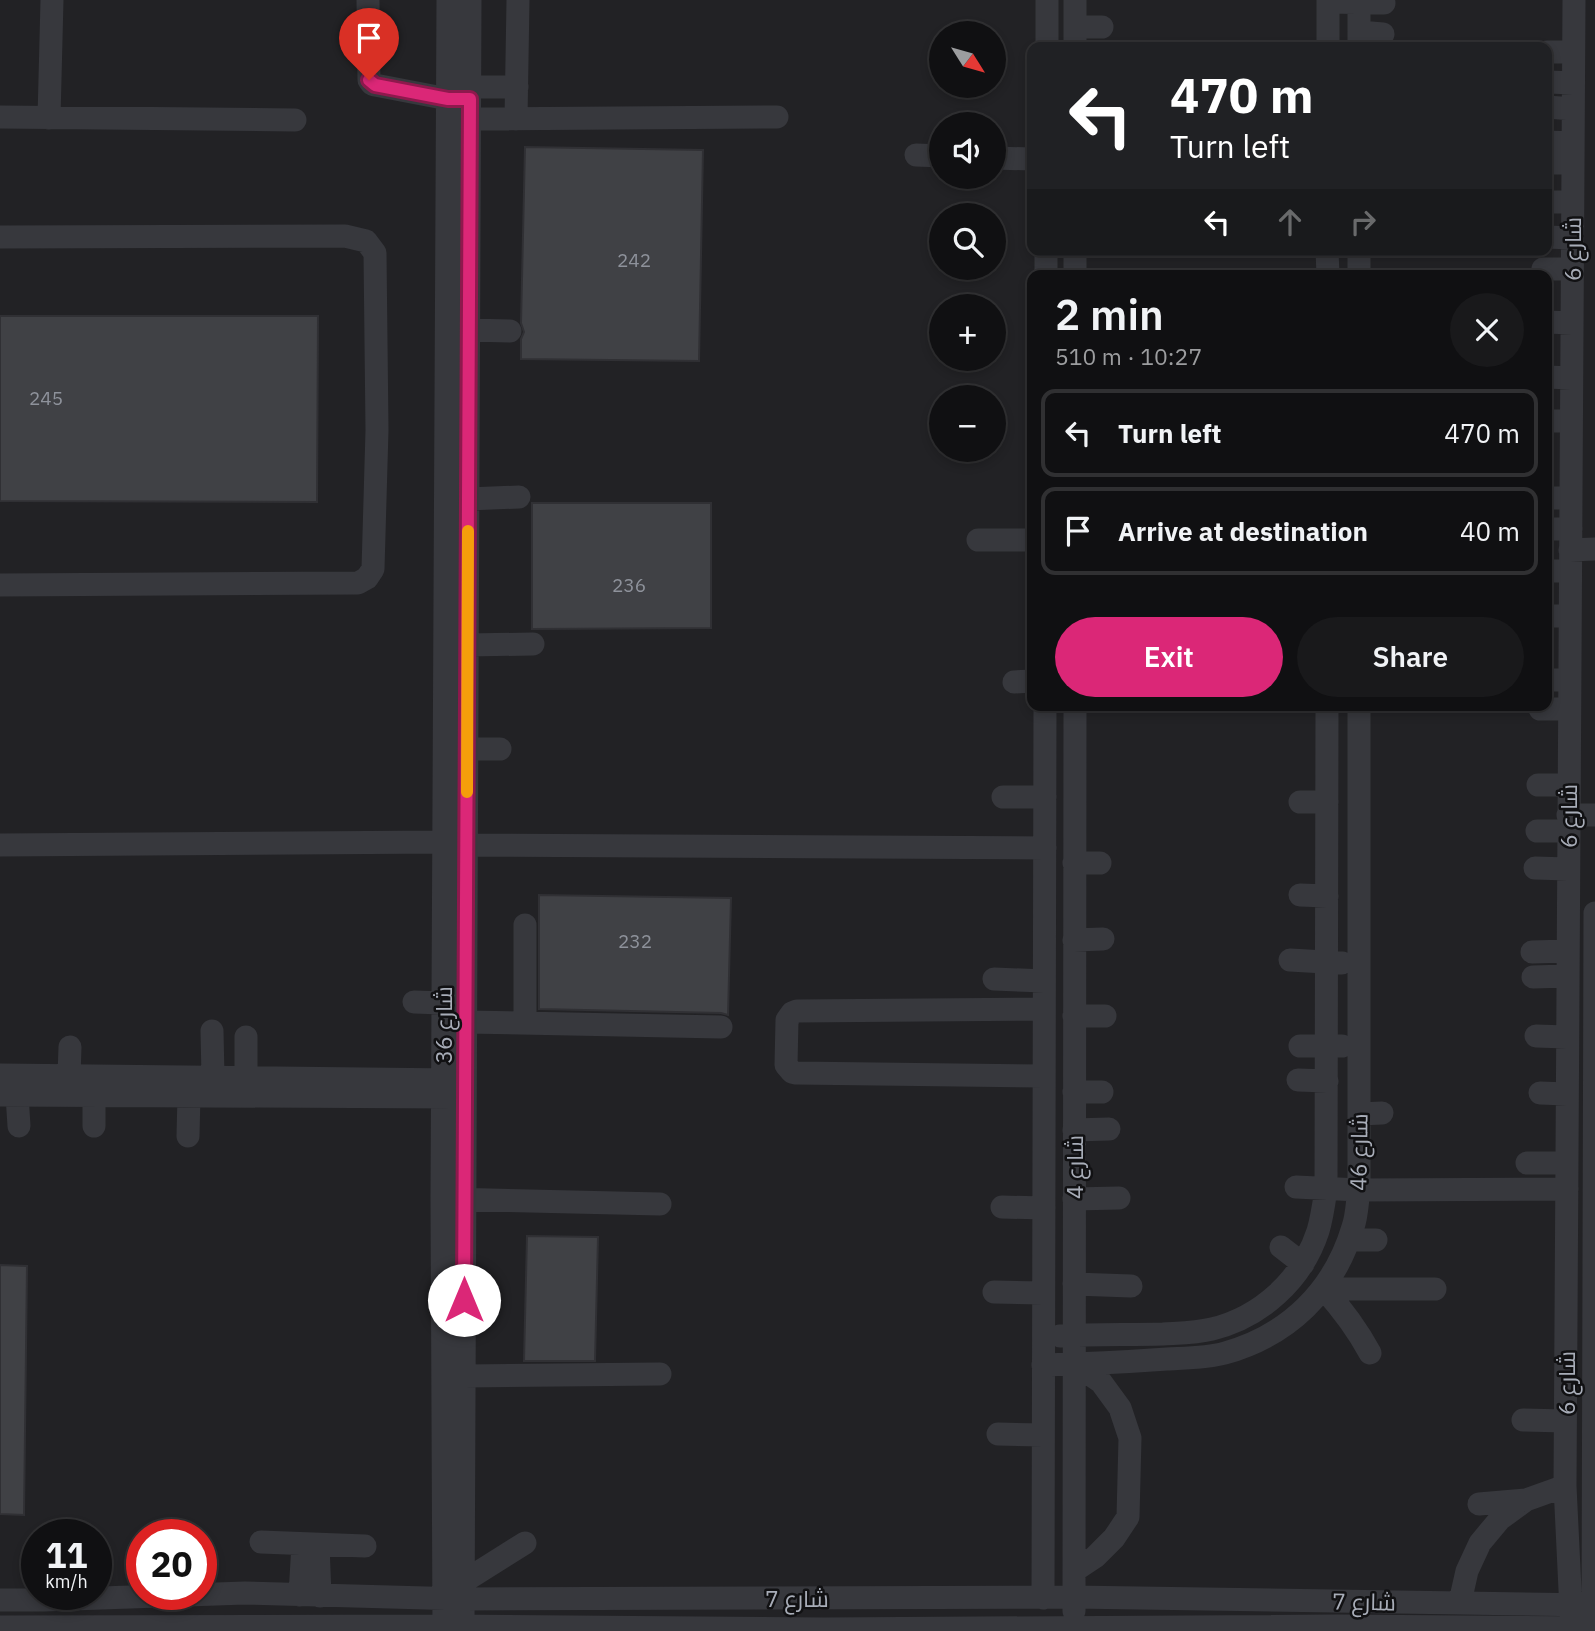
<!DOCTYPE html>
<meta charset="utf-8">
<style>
:root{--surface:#101012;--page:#19191b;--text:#f1f3f6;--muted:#9c9d9f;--line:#303032;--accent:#db2777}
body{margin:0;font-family:"IBM Plex Sans",Cairo,sans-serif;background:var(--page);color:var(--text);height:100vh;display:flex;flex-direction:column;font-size:26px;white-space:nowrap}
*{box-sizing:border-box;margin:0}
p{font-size:23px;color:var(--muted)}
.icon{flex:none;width:38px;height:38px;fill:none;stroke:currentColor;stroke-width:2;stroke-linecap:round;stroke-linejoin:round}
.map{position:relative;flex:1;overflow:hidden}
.side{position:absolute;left:1027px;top:270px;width:525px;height:441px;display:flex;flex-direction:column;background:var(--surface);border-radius:14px;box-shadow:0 4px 10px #0003,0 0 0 2px var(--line)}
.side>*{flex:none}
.hud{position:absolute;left:1027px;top:42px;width:525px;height:214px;border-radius:14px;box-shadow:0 4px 10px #0003,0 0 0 2px var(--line);background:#202124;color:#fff;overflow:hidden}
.needle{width:46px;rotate:127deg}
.controls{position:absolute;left:929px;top:21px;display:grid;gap:14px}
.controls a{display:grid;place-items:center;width:77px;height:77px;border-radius:50%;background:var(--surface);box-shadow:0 4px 10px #0003,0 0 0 2px var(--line);font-size:35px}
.speed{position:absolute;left:21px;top:1519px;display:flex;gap:14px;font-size:35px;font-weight:700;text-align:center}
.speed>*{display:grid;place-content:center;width:91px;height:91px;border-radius:50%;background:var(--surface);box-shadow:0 4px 10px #0003,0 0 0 2px var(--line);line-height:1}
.speed small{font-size:18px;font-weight:400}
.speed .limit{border:10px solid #d22;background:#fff;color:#111}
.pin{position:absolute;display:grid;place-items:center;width:60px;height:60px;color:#fff;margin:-72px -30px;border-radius:50% 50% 50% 0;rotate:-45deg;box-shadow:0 0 7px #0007}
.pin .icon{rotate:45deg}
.me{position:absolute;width:77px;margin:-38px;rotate:0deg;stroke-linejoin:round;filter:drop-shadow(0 0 5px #0008)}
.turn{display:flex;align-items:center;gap:24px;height:147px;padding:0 28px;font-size:32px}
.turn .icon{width:91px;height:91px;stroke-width:2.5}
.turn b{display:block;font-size:49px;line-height:60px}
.lanes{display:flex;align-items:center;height:66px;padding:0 28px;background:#0003;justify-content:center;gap:35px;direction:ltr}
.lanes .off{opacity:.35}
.round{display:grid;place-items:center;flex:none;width:74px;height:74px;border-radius:37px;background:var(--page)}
.head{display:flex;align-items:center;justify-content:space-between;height:119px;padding:0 28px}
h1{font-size:42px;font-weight:600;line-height:52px}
.cta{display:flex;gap:14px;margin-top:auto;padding:14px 28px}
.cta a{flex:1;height:80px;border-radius:42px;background:var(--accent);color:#fff;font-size:28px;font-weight:600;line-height:80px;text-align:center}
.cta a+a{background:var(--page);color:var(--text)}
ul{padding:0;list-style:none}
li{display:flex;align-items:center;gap:21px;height:88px;margin:0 14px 10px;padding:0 14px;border:4px solid var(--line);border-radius:14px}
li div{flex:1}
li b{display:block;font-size:26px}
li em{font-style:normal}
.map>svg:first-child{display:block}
</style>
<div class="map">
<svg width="1595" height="1631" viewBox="0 0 1595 1631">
<rect width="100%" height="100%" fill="#161618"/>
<path fill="#222225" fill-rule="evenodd" d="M0,0H1595V1631H0ZM942,33H994V86H942ZM1032,47H1547V250H1032ZM942,124H994V177H942ZM942,215H994V268H942ZM1032,275H1547V705H1032ZM942,306H994V359H942ZM942,397H994V450H942ZM37,1535H96V1594H37ZM142,1535H201V1594H142Z"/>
<path fill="#404145" stroke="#303034" stroke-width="2" d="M525,147L703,150L699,361L521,359V339L524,332L521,323Z
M0,316H318L317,502L0,501Z
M532,503H711V628L532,629Z
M539,895L731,898L728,1015L721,1013L539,1009Z
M527,1236L598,1237L595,1361H524Z
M0,1265L27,1266L24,1515L0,1514Z"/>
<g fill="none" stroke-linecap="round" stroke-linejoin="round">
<path stroke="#37383d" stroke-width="23" d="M368,0L369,80L372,84L375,85L448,99H461
M1328,2L1384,3
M1075,27H1102
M1359,32L1383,34
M1047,47V0
M1075,47V0
M1328,47V0
M1359,47V0
M1547,52H1573
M1549,82L1573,83
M470,87H517
M1547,107L1573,109
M0,117L295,120
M49,118L52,0
M470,119L777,117
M516,119L518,0
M1547,142L1573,143
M916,155L942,156
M994,158L1032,159
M1547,163H1573
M1547,202H1572
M0,237L345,236L366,241L375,253L377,430L373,569L367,578L358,583L0,585
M1547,237L1572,238
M1327,250L1328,275
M1359,250V275
M1543,269H1572
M1046,275V250
M1075,275V250
M1547,322L1572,323
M469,330L510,331
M1547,377L1571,378
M1547,421H1571
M1547,498H1571
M468,499L519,497
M1547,529H1571
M978,540H1032
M1570,550L1595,549
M1547,571H1570
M1547,616H1570
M467,645L533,644
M1547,680H1569
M1014,682L1032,681
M1540,709H1569
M467,749H500
M1538,785H1568
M1003,797H1045
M1300,802H1327
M1568,815H1595
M1537,831H1568
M0,845L444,842
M466,845L1045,848
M1074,863H1100
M1535,868L1568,869
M1300,895L1327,896
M1074,940L1103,939
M1532,952L1567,951
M1290,960L1342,963
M1533,977L1567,976
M994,979L1044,981
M414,1002L443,1003
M1074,1016H1105
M466,1022L721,1027
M525,1023V925
M212,1031L213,1077
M1536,1036L1567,1037
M246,1037V1077
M1300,1046H1342
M0,1075L455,1080
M69,1076L70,1047
M1044,1076L796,1073L792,1072L786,1065L787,1020L792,1013L797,1011L1044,1009
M1298,1080L1327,1081
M1074,1092H1102
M1540,1093L1567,1094
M0,1095L455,1097
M17,1095L19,1126
M94,1095V1126
M1359,1114L1382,1113
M1074,1130L1109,1129
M188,1136L189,1095
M1527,1163H1566
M1296,1187L1359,1190L1567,1189
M450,1199L660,1204
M1074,1199L1119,1198
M1002,1207L1044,1208
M1349,1240H1376
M1281,1247L1303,1264
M1074,1284L1131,1286
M1324,1289H1435
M1324,1289C1342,1309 1357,1329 1370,1353
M994,1292L1043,1293
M1060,1336C1094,1334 1129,1335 1163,1334C1179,1333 1196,1333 1212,1329C1261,1317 1302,1280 1318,1231C1322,1218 1324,1203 1326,1189L1327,705
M1043,1365C1084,1364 1125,1362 1167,1359C1185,1358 1207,1358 1225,1353C1289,1335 1334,1291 1353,1227C1357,1216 1357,1203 1359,1190V705
M464,1376L660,1374
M1523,1420L1565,1421
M998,1434L1043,1435
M1479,1504L1526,1500
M261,1542L365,1546
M318,1545L320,1596
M1074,1571L1095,1557L1114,1538L1128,1517L1130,1438L1120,1408L1101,1382L1075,1364
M463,1582L525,1543
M300,1595L303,1544
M1043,1598L1045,705
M0,1600H44L245,1593L463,1599L1073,1597L1595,1605
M1460,1602L1467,1571L1480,1543L1500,1519L1526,1500L1565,1486
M1074,1611L1075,705
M1593,1621L1595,913
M0,1627L444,1626L824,1629L1337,1626L1595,1628
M444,1631L442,1198L448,0
M463,1631L470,0
M1572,1631L1565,1486L1574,0"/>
</g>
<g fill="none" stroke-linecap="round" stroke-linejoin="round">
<defs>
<path id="route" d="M369,80L375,85L448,99H470L464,1300"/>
</defs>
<use href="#route" stroke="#8e194d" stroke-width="18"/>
<use href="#route" stroke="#db2777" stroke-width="12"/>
<path stroke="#f59e0b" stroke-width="12" d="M467,792L468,531"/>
</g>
<g text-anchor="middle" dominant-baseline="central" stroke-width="5" stroke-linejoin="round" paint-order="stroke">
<g font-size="19" fill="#8e929b">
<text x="634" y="260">242</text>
<text x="46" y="398">245</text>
<text x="629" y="585">236</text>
<text x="635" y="941">232</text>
</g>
<g font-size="23" fill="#a8adb8" stroke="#111113">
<text transform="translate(1572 249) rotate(-90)">شارع 6</text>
<text transform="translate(1568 816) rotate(-90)">شارع 6</text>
<text transform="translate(443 1025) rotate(-90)">شارع 36</text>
<text transform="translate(1358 1152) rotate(-89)">شارع 46</text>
<text transform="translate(1074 1167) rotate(-90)">شارع 4</text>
<text transform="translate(1566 1383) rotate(-90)">شارع 6</text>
<text x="797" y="1598">شارع 7</text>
<text transform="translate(1364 1601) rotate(1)">شارع 7</text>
</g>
</g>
</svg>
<div class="controls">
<a><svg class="needle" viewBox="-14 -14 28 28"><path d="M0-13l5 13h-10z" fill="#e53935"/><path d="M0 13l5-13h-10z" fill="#9c9d9f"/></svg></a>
<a><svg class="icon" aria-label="sound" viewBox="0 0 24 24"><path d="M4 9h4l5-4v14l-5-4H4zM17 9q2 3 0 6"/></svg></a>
<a><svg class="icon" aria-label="search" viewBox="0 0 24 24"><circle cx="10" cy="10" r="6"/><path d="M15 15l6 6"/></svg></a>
<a>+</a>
<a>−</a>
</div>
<div class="speed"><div>11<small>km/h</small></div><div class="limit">20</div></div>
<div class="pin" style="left:369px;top:80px;background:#d93025"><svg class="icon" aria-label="arrive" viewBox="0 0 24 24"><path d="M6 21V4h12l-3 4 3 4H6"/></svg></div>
<svg class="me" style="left:464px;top:1300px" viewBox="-20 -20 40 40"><circle r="19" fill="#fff"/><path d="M0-13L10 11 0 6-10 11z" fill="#db2777"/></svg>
<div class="hud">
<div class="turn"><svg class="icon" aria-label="left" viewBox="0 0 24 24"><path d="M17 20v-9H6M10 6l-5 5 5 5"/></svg><div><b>470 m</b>Turn left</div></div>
<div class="lanes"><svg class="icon" aria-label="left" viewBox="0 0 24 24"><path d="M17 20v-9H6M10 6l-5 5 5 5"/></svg><svg class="icon off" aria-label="ahead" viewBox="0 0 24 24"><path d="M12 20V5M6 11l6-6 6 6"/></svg><svg class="icon off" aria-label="right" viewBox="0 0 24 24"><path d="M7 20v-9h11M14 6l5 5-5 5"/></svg></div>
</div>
<section class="side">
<div class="head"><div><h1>2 min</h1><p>510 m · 10:27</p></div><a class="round"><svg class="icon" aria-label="close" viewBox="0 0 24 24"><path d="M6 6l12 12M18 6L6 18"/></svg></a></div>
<ul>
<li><svg class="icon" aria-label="left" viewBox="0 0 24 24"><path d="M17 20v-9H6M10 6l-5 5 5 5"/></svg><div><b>Turn left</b></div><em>470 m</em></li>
<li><svg class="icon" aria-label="arrive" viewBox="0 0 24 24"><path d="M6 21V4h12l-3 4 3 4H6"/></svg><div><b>Arrive at destination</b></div><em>40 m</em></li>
</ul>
<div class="cta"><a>Exit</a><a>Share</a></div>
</section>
</div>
